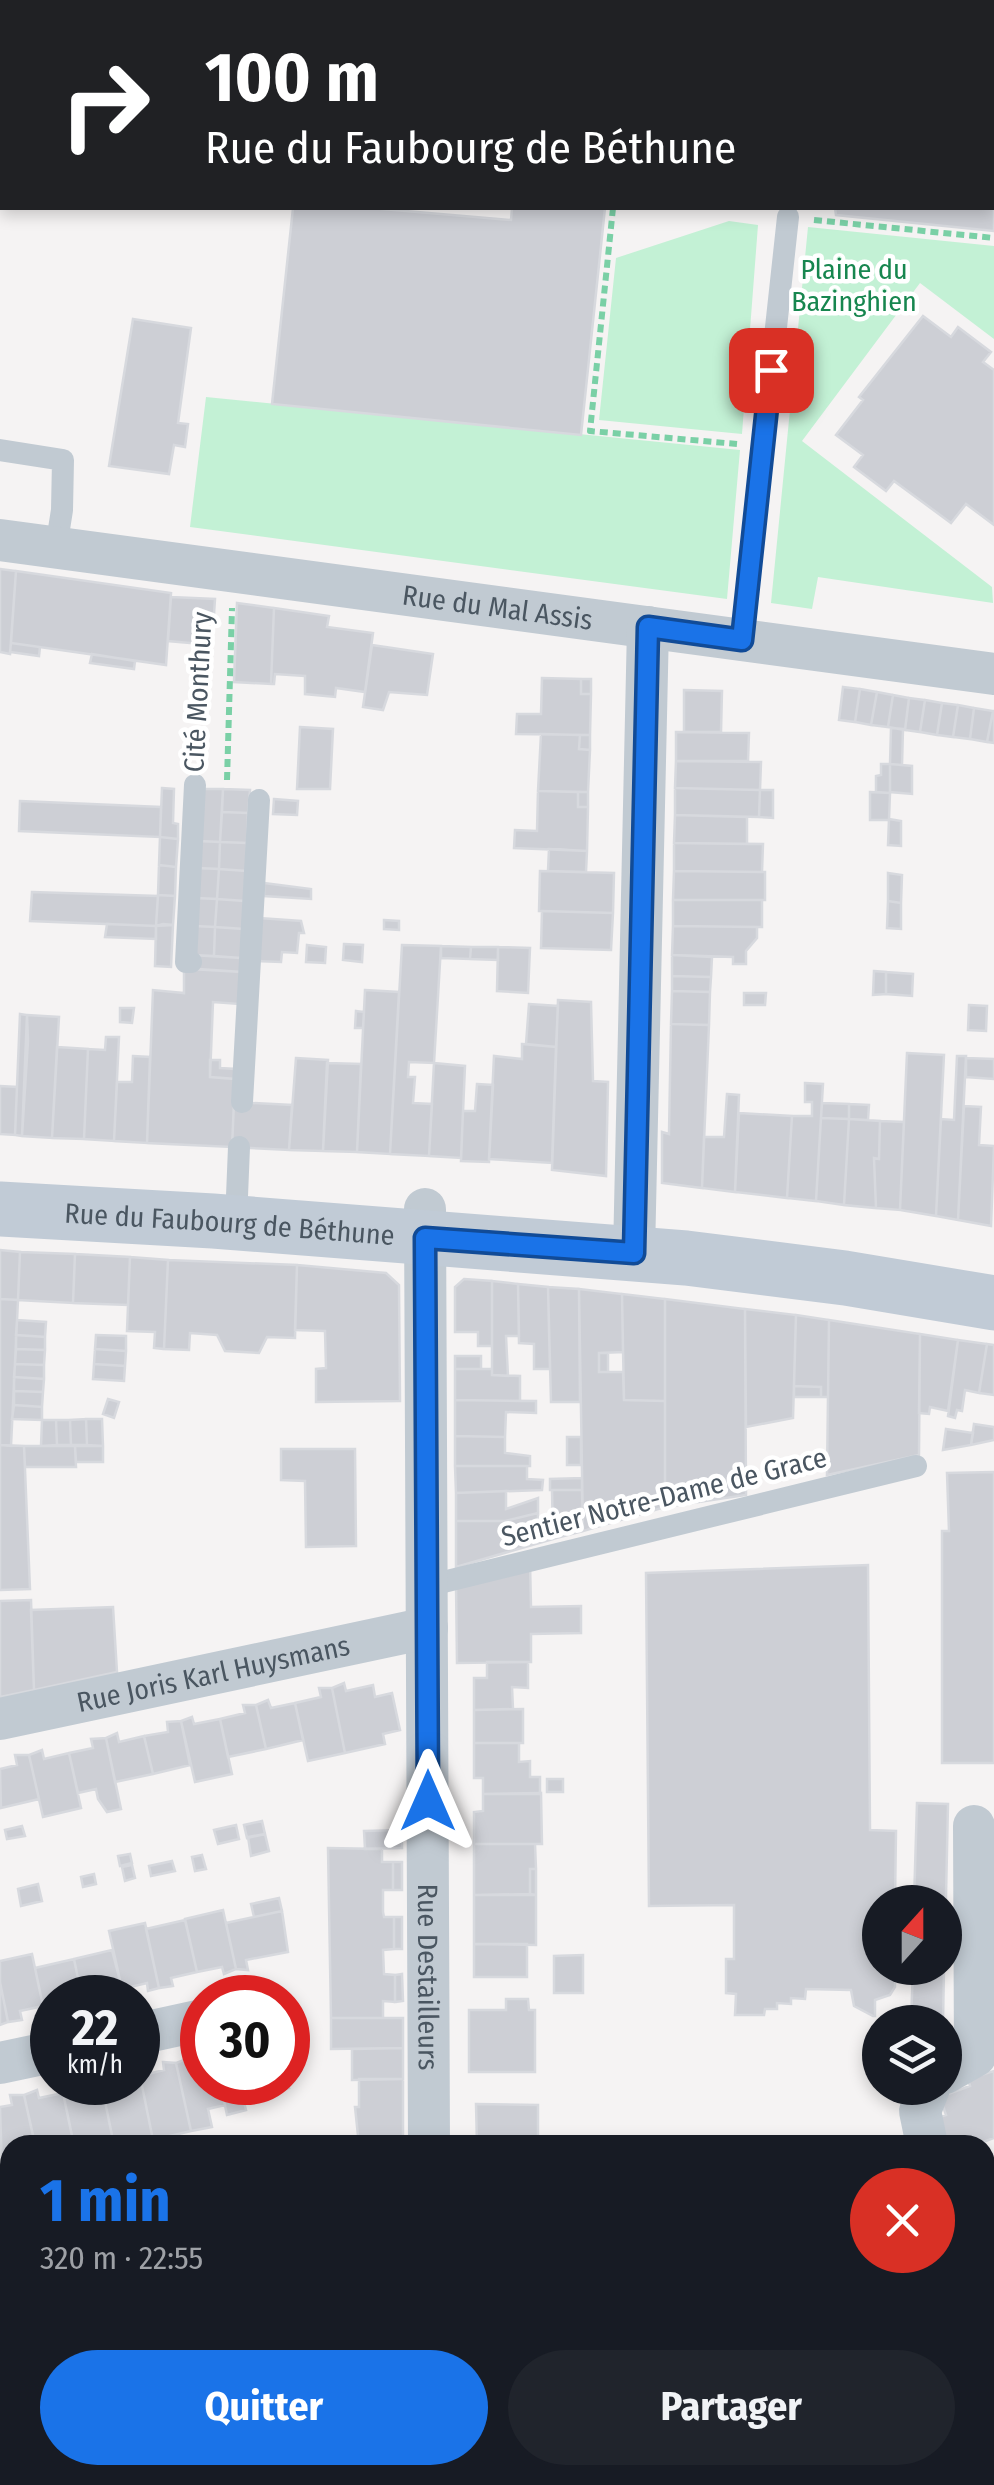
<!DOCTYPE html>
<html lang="fr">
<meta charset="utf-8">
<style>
:root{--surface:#171b24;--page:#20242c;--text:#f1f3f6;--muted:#9ea1a6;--accent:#1a73e8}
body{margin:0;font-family:"Fira Sans Condensed",sans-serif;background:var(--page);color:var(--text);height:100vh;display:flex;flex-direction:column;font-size:38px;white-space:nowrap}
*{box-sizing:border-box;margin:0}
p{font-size:32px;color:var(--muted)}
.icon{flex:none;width:55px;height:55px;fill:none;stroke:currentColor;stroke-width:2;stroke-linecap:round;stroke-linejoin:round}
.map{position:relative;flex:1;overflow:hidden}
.drawer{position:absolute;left:0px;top:2135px;width:995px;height:350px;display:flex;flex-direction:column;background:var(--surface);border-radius:30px 30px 0 0;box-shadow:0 5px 15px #0003}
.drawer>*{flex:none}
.top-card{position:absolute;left:0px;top:0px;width:995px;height:210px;box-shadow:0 5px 15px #0003;background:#202124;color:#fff;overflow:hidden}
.needle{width:65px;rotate:21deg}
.fabs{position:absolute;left:862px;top:1885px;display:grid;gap:20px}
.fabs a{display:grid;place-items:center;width:100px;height:100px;border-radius:50%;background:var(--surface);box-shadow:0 5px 15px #0003;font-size:50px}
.speed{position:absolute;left:30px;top:1975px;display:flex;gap:20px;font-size:50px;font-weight:700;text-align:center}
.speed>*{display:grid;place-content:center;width:130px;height:130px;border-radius:50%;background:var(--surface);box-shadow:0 5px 15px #0003;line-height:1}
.speed small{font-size:25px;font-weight:400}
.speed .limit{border:15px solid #d22;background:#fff;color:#111}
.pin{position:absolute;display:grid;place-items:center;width:85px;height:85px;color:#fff;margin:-42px;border-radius:20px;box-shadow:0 5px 15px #0006}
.me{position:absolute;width:110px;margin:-55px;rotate:0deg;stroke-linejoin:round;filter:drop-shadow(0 0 8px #0008)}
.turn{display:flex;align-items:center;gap:35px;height:210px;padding:0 40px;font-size:45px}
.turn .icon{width:130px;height:130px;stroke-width:2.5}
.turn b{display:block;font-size:70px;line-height:85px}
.round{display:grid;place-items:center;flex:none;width:105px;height:105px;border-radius:52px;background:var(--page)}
.head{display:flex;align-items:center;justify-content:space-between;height:170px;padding:0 40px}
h1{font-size:60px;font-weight:700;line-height:75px;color:var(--accent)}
.primary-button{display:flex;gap:20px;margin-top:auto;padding:20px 40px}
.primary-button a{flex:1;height:115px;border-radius:60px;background:var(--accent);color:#fff;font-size:40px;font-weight:700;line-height:115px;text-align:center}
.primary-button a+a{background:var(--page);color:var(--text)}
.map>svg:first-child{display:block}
</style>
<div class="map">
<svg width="994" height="2485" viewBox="0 0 994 2485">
<rect width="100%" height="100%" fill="#f5f3f3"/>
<path fill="#c3f1d5" d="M729,221L758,225L742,434L599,420L616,258Z
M808,227L994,246V339L920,283L802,441L992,587L993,603L818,577L812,609L771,603Z
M206,397L740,450L727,599L190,527Z"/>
<path fill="#cdcfd5" stroke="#d7d9de" stroke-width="2.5" d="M199,0H395L199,2Z
M479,0H994V231L836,215L835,208H992V2H478Z
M0,14H2V94H0Z
M293,208H371L511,220L512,208H605L581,435L272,404Z
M923,316L951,337L958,327L991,352L983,362L994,370V525L966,504L951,523L894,481L886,491L854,467L863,455L836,435L863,400L859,397Z
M133,319L191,328L178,423L188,424L185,447L174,445L169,474L109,466Z
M0,569L16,571L10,654L0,652Z
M16,571L171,593L166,665L11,643Z
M171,597L215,599L212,645L168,641Z
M237,603L274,608L271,684L234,682Z
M274,608L329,616L327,627L373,633L365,692L336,688L335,697L305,694V676L275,674L274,684H271Z
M11,643L40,647L39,656L10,652Z
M372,645L433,654L427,695L389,692L383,710L363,707Z
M92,654L135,661L134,669L90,663Z
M542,678L581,679V694H591L590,735L516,734L517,714H541Z
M581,679H591V694H581Z
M843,687L860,689L855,722L839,720Z
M860,689L877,692L871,725L855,722Z
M684,690L722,691L721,732H684Z
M877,692L893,695L888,727L871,725Z
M893,695L909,698L905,730L888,727Z
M909,698L925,700L920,732L905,730Z
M925,700L942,703L937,735L920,732Z
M942,703L958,705L953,737L937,735Z
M958,705L974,708L970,739L953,737Z
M974,708L993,711L987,742L970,739Z
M993,711H994V743L987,742Z
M300,727L333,729L330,789H297Z
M891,728L903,729L902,765L890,764Z
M676,732L749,733L748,761H676Z
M541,734L580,735L579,749L590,750L588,792L538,791Z
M580,735H590V750L579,749Z
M676,761L761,762L760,790L675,788Z
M881,764H890V793L876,792V776L881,775Z
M890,764L912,766V794L890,792Z
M162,788L174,789L173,823L178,824V839L160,837Z
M675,788L760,790L759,817L675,815Z
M201,789H223L220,842L198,841Z
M223,789L250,790L248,813L222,812Z
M760,790H773V818L759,817Z
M538,791L578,792V807H588L587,851L514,848L515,830L537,831Z
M578,792H588V807H578Z
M870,792L890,793L889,820H870Z
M274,799L298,801L297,815L273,814Z
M20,801L161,807L160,837L19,831Z
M222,812L248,813L247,843L220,842Z
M675,815L747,817V844L674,843Z
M889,819L901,821V846L888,845Z
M160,837L178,839L176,867L159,865Z
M198,841L220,842L219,869L196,868Z
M220,842L247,843L246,871L219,869Z
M674,843L763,844L762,872L674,871Z
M549,849L587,851L586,872L548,871Z
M159,865L176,867L175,896L158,895Z
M196,868L219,869L217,899L195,898Z
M219,869L246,871L244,901L217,899Z
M540,871L614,873L613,913L539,911Z
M674,871L765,872V900H673Z
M888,873L902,875L901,903L888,901Z
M264,883L311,889V899L264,896Z
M32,892L158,896L156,926L30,921Z
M158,895L175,896L173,925L156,926Z
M195,898L217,899L215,927L194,926Z
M217,899L244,901L243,929L215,927Z
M673,900H762V927L673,926Z
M888,901L901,903V929L887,928Z
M542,911L613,913L611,950L541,948Z
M259,918L301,921L304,933H299L297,953L282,952L281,962L256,961Z
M384,920L399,921V930L384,929Z
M107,924L156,926V939L105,937Z
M163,924L173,925L171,967L155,966L156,926Z
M194,926L215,927L214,956L192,955Z
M673,926L757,927V938L746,951V964H733V957L672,955Z
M215,927L243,929L241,958L214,956Z
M344,944L363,945L362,962L343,960Z
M307,945L326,947L325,963L306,962Z
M402,945L441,946L434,1063L409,1062L408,1077H415L413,1103L432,1104L429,1156L390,1154Z
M441,946L471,947L470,959L441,958Z
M471,947H498V960L470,959Z
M498,947L530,948L528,993L497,991Z
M192,955L241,958V972L191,969Z
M672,955L712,957L711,977L672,976Z
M184,968L241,972L239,1004L213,1002L210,1077L235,1079L232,1147L147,1143L153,990L184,993Z
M874,971L886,972V994L873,995Z
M886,972L913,974L912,996L886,994Z
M672,976L711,977L710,992L672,991Z
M365,990L399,992L390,1154L357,1152Z
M672,991L710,992L709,1025L671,1024Z
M744,993H766L765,1005H744Z
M558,1000L591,1002L593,1081L608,1082L606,1176L552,1170Z
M529,1004L558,1006L556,1047L526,1044Z
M969,1005L987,1006L986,1031L968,1030Z
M120,1008H134L132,1023L120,1022Z
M356,1011L364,1012L363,1028H355Z
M20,1014L27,1015L28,1041L22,1136L15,1135Z
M27,1015L59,1017L52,1138L22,1136Z
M671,1024L709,1025L702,1188L662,1183V1132L669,1134Z
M106,1037H119L114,1141L84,1139L88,1049L105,1050Z
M522,1044L556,1047L552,1163L489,1159L494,1056L522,1059Z
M57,1047L88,1049L84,1139L52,1138Z
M907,1053L944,1055L936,1216L900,1210Z
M133,1056L150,1057L147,1143L114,1141L117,1082H132Z
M957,1056H966L958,1220L936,1216L941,1119L954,1120Z
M296,1058L328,1060L323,1151L289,1150Z
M966,1058L994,1059V1079L966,1077Z
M210,1060H220V1068L236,1069L235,1079L210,1077Z
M327,1063L361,1064L357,1152L323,1151Z
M434,1063L465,1066L461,1158L429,1156Z
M805,1083L823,1084L816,1201L787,1198L792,1116H812V1102H805Z
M477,1084L493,1085L489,1162L461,1161L463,1111H475Z
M0,1086L17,1087L15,1135L0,1134Z
M727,1094L739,1095L735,1192L702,1188L704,1137H724Z
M234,1102L292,1105L289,1150L232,1147Z
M822,1103L849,1104V1119L821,1118Z
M849,1104L869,1105L868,1120L849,1119Z
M964,1106L981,1107L979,1145L994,1146L991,1226L958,1220Z
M739,1113L792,1116L787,1198L735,1192Z
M821,1118L849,1119L844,1205L816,1201Z
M849,1119L880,1121L879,1159L874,1158L876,1208L844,1205Z
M880,1121L904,1122L900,1210L876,1208L874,1158L879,1159Z
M0,1250L20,1252L18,1300L0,1299Z
M20,1252L75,1254L73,1303L18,1300Z
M75,1254L130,1257L128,1305L73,1303Z
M130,1257L168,1260L164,1349L154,1348L155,1332L127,1331Z
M168,1260L297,1265L295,1338L267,1337L259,1353L225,1351L217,1335L190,1333L189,1350L164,1349Z
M297,1265L386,1273L399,1285L400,1401L316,1402V1369L326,1368L325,1331L295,1330Z
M464,1279L492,1281V1346H478V1332H455V1287Z
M492,1281L518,1284L519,1336H506L508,1376L492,1375Z
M518,1284L548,1287L550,1369H534V1344L519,1343Z
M548,1287L579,1289L580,1402H551Z
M579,1289L622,1294L623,1352L599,1353V1372H623L624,1400L665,1401V1507L583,1531Z
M622,1294L665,1299V1401L624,1400Z
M0,1299L18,1300L11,1446L0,1445Z
M665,1299L745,1309L746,1495L665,1507Z
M745,1309L796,1315L793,1418L746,1427Z
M796,1315L829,1320L828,1397H821V1387L794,1386Z
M17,1320L46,1322L45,1337L16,1335Z
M829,1320L920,1334L919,1455L827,1475Z
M920,1334L958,1340L948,1411L930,1407L929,1414L919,1413Z
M16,1335L45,1337V1350L16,1349Z
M96,1335L126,1336V1351L95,1349Z
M958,1340L987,1344L979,1393L965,1390L962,1411L957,1410L955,1418L948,1416Z
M987,1344L994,1345V1395L979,1393Z
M16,1349L45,1350L44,1365L15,1364Z
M95,1349L126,1351L125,1366L94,1364Z
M599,1353H608V1372H599Z
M455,1356H481V1369H455Z
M15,1364L44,1365V1379L14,1377Z
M94,1364L125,1366L124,1381L93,1379Z
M455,1369H492V1375L520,1376V1401L455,1400Z
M14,1377L44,1379L43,1392L14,1391Z
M794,1386L821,1387V1397H794Z
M14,1391L43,1392L42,1407L14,1405Z
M108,1399L119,1402L114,1418L103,1414Z
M455,1400L536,1401V1413L506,1412L505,1437L455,1436Z
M14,1405L42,1407V1420L12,1419Z
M86,1419H102L103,1446L87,1445Z
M86,1419L87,1445H71L70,1420Z
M42,1420H56L57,1445L41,1446Z
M56,1420H70L71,1445H57Z
M974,1424L994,1427V1440L971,1445Z
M946,1429L973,1433L971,1445L943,1450Z
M455,1436L505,1437V1453L530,1456V1466H455Z
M567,1437H581V1465H567Z
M0,1445L24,1446L30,1589L0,1590Z
M24,1446H75L76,1467H25Z
M75,1446H103V1462H76Z
M281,1449H355L356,1546L306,1547L305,1481L281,1480Z
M455,1466H527V1479L543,1480L542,1490L456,1493Z
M994,1472V1763H942V1531H949L947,1473Z
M582,1478V1490H550V1479Z
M552,1490H582L583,1531L553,1539Z
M506,1491V1509L538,1498V1513L505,1521H456V1493Z
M538,1513V1527L553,1523V1539L456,1567V1521H505Z
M530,1563L531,1607L581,1606V1633L531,1634V1662L457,1663L456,1584Z
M868,1565L870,1830L896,1831L895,1902H880V1968H895V1987L890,1995L875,2000V2016H873L854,2006L851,1990L806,1989L805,1999L791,1998V2004L777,2003V2009H765L764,2015H735L736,1994L726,1993V1959H734V1905L649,1906L646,1573Z
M31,1600L34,1690L0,1697V1601Z
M113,1607L117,1672L34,1690L31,1610Z
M487,1662H528V1688L512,1687L513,1709L474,1710V1678H487Z
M344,1683L346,1691L373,1685L375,1697L392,1693L400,1730L383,1734L385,1744L345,1753L332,1688Z
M319,1688H332L345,1753L308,1761L295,1703L321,1697Z
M268,1700L271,1708L295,1703L303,1740L266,1749L256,1705Z
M243,1705H256L266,1749L228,1757L220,1719L245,1713Z
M523,1709V1743H474V1710Z
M192,1717L194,1724L220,1719L232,1774L195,1782L181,1721Z
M181,1721L190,1765L153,1774L144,1736L168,1732L167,1722Z
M117,1733L119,1742L144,1736L153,1774L115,1782L106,1738Z
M106,1738L121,1809L107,1812L98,1799L96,1789L78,1793L69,1753L93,1748L91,1739Z
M474,1743H519V1762L530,1761V1777H540V1794H483V1778H474Z
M42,1750L44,1759L69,1753L81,1808L43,1817L29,1755Z
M15,1755H29L39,1799L1,1808L0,1769L17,1765Z
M547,1779H563V1792H547Z
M541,1793L542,1844H474V1812L483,1811V1794Z
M917,1803L948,1804L945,1942V1902H914Z
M262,1821L265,1834L247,1838L244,1825Z
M236,1825L239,1839L218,1844L214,1830Z
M22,1826L25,1836L7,1839L5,1830Z
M402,1830V1848L365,1849L364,1831Z
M265,1834L269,1851L251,1856L248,1837Z
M474,1844H535L536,1869H530V1894L474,1895Z
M328,1848L382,1849V1862H393V1890H383V1912L384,1917H394V1949L383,1950L384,1974L395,1975V2002L383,2001V2018H331Z
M130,1854L132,1863L120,1866L118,1856Z
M202,1855L206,1869L195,1871L192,1857Z
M172,1861L175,1871L151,1876L149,1866Z
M393,1862H402V1890H393Z
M132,1865L135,1878L125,1881L122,1867Z
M530,1869H536V1895L530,1894Z
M94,1874L96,1884L83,1887L81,1877Z
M38,1884L42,1901L21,1906L18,1889Z
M474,1895H536V1945L474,1944Z
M279,1898L282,1911L254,1917L251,1904Z
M223,1910L236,1969L224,1974L222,1967L197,1972L185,1919Z
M282,1911L288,1952L246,1960L248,1970L236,1969L226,1923Z
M394,1917H402V1949H394Z
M185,1920L197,1972L171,1978L173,1986L159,1988L146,1929Z
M145,1923L159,1988L148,1991L147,1983L122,1989L109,1931Z
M474,1944H527V1977H474Z
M112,1950L122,1989L97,1998H82L74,1959Z
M32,1954L43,2006L20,2011L22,2020L8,2022L0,1982V1961Z
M583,1955V1993H554V1956Z
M74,1959L82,1998H52V2005L43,2006L35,1968Z
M913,1968H944L943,2022H911Z
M402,1974L403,2001L395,2002V1975Z
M0,1982L8,2022L0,2025Z
M506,1999H528L529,2010H535V2072H469V2010H506Z
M331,2018H403V2048L331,2049Z
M403,2048V2079L352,2080V2049Z
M189,2058L190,2064L202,2062V2082H220L225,2105L208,2109L212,2127L191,2131L176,2063Z
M163,2062L176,2063L191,2131L153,2140L140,2076L164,2070Z
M994,2071V2138L975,2145L970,2142L944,2145L934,2119L946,2115L940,2097L970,2086L968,2079Z
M138,2076H140L153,2140L114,2145L101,2082H138Z
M359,2079H403V2145H359L355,2107H359Z
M88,2082H101L114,2145H74L63,2093L89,2087Z
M220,2082H287L289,2088L243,2098L246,2110L227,2115Z
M37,2090L39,2098L63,2093L72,2136L35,2144L24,2095Z
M10,2095H24L35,2145H10V2168L2,2169L0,2107L12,2105Z
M476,2104L538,2105V2138L527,2139V2145H477Z
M72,2136L74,2145H55L54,2140Z
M988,2237L994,2259V2323L989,2308L985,2309V2238Z
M10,2243V2263L3,2264L0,2245Z
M10,2269V2301L0,2303V2271Z
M10,2327V2421L0,2423V2330Z
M985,2372L994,2373L993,2397L985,2396Z
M10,2421V2455L0,2457V2423Z
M295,2475H325L329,2485H298Z
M295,2475L298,2485L268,2484L293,2475Z
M325,2475H360L361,2479L346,2485H329Z
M360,2475H403V2477L380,2485H364Z
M458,2475H488L489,2483L458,2484Z
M725,2475H807L737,2478H724Z
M874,2475L947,2480H952V2485H874Z
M879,2475H948L947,2480Z
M807,2477L806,2485H737V2478Z
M521,2482V2485H458V2484Z"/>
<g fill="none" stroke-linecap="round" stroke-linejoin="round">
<path stroke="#7ad0a6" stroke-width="6" stroke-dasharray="8 5" stroke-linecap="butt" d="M613,208L590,431L737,444
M814,220L994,238
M227,780L232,608"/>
<path stroke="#c1cad2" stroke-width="22" d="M0,450L63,460L62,510L56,548
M742,640L788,217
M191,962H186L195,785
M242,1102L259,800
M237,1196L239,1147
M427,1586L916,1466
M134,2475L136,2485"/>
<g stroke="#c1cad2" stroke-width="42">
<path id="s1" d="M0,540L994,674"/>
<path id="s2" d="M425,1209L429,2145"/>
<path d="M634,1253L648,627"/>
<path id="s3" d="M0,1719L427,1628"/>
<path d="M138,2034L202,2020"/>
<path d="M0,2063L52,2052"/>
<path d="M945,2073L975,2056L974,1826"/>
<path d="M927,2145L920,2111L929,2088"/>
<path d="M430,2475V2485"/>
<path d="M838,2485L839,2475"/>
</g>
<g stroke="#c1cbd6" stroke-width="55">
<path id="s4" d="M0,1209L213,1221L686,1258L845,1278L994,1303"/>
<path d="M985,2208L994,2204"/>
<path d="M166,2485L192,2475"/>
</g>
</g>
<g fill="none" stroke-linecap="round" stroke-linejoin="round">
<defs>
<path id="route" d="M428,1801L425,1238L634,1253L648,627L742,640L771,370"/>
</defs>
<use href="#route" stroke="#114b97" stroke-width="25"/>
<use href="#route" stroke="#1a73e8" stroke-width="18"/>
</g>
<g text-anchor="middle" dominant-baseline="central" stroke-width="9" stroke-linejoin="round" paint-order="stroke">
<g font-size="28" fill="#17864f" stroke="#fff">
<text x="854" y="269">Plaine du<tspan x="854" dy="32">Bazinghien</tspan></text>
</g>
<g font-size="28" fill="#4a5661" stroke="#fff">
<text stroke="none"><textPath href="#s1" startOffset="502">Rue du Mal Assis</textPath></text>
<text transform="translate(198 692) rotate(-87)">Cité Monthury</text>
<text stroke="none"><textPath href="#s4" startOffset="230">Rue du Faubourg de Béthune</textPath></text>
<text transform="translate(664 1497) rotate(-14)">Sentier Notre-Dame de Grace</text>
<text stroke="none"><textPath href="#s3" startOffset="218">Rue Joris Karl Huysmans</textPath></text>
<text stroke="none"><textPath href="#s2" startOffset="768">Rue Destailleurs</textPath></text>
</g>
</g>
</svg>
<div class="fabs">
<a><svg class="needle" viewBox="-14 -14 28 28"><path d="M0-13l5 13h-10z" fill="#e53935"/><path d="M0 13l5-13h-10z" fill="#9ea1a6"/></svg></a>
<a><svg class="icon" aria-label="layers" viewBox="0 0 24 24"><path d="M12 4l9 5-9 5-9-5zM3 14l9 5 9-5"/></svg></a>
</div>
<div class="speed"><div>22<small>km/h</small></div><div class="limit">30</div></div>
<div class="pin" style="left:771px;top:370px;background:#d93025"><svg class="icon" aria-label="arrive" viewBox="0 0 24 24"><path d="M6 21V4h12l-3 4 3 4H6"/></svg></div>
<svg class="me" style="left:428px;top:1801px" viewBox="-20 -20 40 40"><path d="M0-17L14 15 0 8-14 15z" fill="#1a73e8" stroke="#fff" stroke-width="4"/></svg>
<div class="top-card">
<div class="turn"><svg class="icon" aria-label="right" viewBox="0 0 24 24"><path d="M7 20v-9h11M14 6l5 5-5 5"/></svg><div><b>100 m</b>Rue du Faubourg de Béthune</div></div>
</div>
<section class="drawer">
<div class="head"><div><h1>1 min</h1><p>320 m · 22:55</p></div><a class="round" style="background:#d93025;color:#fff"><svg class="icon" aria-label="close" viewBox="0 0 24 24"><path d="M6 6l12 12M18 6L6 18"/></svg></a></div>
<div class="primary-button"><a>Quitter</a><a>Partager</a></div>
</section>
</div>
